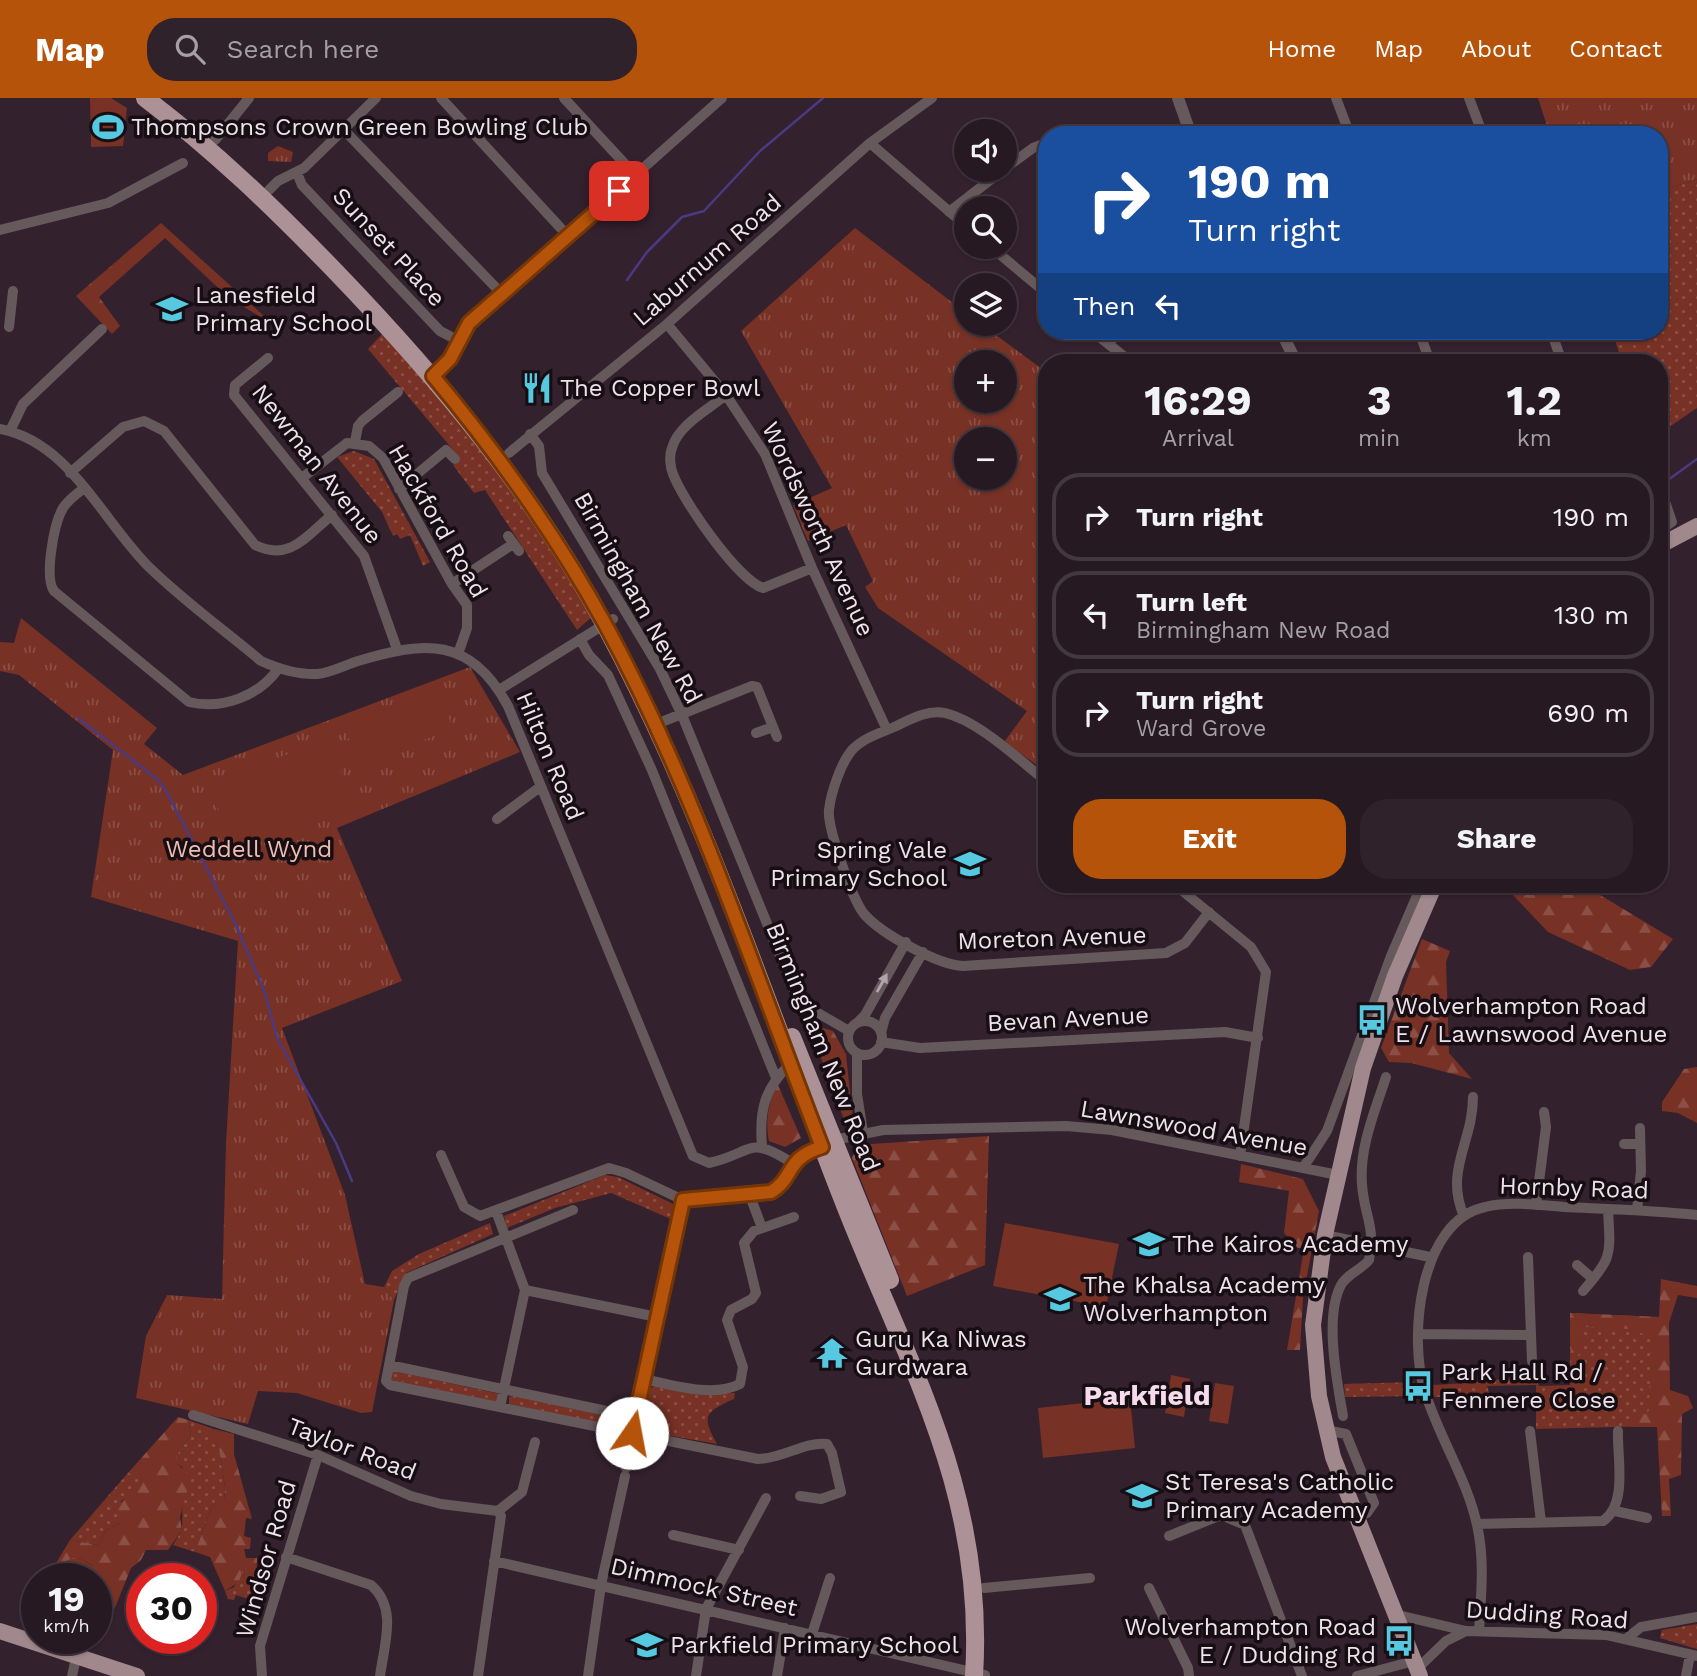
<!DOCTYPE html>
<meta charset="utf-8">
<style>
:root{--surface:#271922;--page:#2f222a;--text:#f1f3f6;--muted:#a4a0a5;--line:#433840;--accent:#b45309}
body{margin:0;font-family:"Work Sans",sans-serif;background:var(--page);color:var(--text);height:100vh;display:flex;flex-direction:column;font-size:26px;white-space:nowrap}
*{box-sizing:border-box;margin:0}
p{font-size:23px;color:var(--muted)}
.icon{flex:none;width:38px;height:38px;fill:none;stroke:currentColor;stroke-width:2;stroke-linecap:round;stroke-linejoin:round}
.map{position:relative;flex:1;overflow:hidden}
.details{position:absolute;left:1038px;top:256px;width:630px;height:539px;display:flex;flex-direction:column;background:var(--surface);border-radius:28px;box-shadow:0 2px 5px #0004,0 0 0 2px var(--line)}
.details>*{flex:none}
.banner{position:absolute;left:1038px;top:28px;width:630px;height:214px;border-radius:28px;box-shadow:0 2px 5px #0004,0 0 0 2px var(--line);background:#1a4fa0;color:#fff;overflow:hidden}
.controls{position:absolute;left:954px;top:21px;display:grid;gap:14px}
.controls a{display:grid;place-items:center;width:63px;height:63px;border-radius:50%;background:var(--surface);box-shadow:0 2px 5px #0004,0 0 0 2px var(--line);font-size:35px}
.speed{position:absolute;left:21px;top:1465px;display:flex;gap:14px;font-size:35px;font-weight:700;text-align:center}
.speed>*{display:grid;place-content:center;width:91px;height:91px;border-radius:50%;background:var(--surface);box-shadow:0 2px 5px #0004,0 0 0 2px var(--line);line-height:1}
.speed small{font-size:18px;font-weight:400}
.speed .limit{border:10px solid #d22;background:#fff;color:#111}
.pin{position:absolute;display:grid;place-items:center;width:60px;height:60px;color:#fff;margin:-30px;border-radius:14px;box-shadow:0 4px 10px #0006}
.me{position:absolute;width:77px;margin:-38px;rotate:12deg;stroke-linejoin:round;filter:drop-shadow(0 0 5px #0008)}
.turn{display:flex;align-items:center;gap:24px;height:147px;padding:0 35px;font-size:32px}
.turn .icon{width:91px;height:91px;stroke-width:2.5}
.turn b{display:block;font-size:49px;line-height:60px}
.then{display:flex;align-items:center;height:66px;padding:0 35px;background:#0003;gap:14px;font-size:26px}
.eta{display:flex;justify-content:space-evenly;align-items:center;height:119px;text-align:center}
.eta b{font-size:42px;font-weight:700;line-height:49px}
.button{display:flex;gap:14px;margin-top:auto;padding:14px 35px}
.button a{flex:1;height:80px;border-radius:28px;background:var(--accent);color:#fff;font-size:28px;font-weight:700;line-height:80px;text-align:center}
.button a+a{background:var(--page);color:var(--text)}
ul{padding:0;list-style:none}
li{display:flex;align-items:center;gap:21px;height:88px;margin:0 14px 10px;padding:0 21px;border:4px solid var(--line);border-radius:28px}
li div{flex:1}
li b{display:block;font-size:26px}
li em{font-style:normal}
header{display:flex;align-items:center;gap:42px;box-sizing:border-box;height:98px;padding:0 35px;background:var(--accent);color:#fff}
header strong{font-size:33px}
nav{display:flex;gap:38px;margin-inline-start:auto;font-size:24px}
.search{width:490px;height:63px;background:var(--page);display:flex;align-items:center;gap:18px;box-sizing:border-box;padding:0 24px;border-radius:28px;color:var(--muted);font-size:26px}
.map>svg:first-child{display:block}
</style>
<header>
<strong>Map</strong>
<div class="search"><svg class="icon" aria-label="search" viewBox="0 0 24 24"><circle cx="10" cy="10" r="6"/><path d="M15 15l6 6"/></svg>Search here</div>
<nav><a>Home</a><a>Map</a><a>About</a><a>Contact</a></nav>
</header>
<div class="map">
<svg width="1697" height="1578" viewBox="0 0 1697 1578">
<defs>
<pattern id="grass-dots" width="8" height="8" patternUnits="userSpaceOnUse" patternTransform="scale(1.75)"><rect width="8" height="8" fill="#773125"/><path d="M2 2h.1M6 6h.1" fill="none" stroke="#8b4f45" stroke-width="1.8" stroke-linecap="round"/></pattern>
<pattern id="forest-firs" width="22" height="20" patternUnits="userSpaceOnUse" patternTransform="scale(1.75)"><rect width="22" height="20" fill="#773125"/><path d="M5 1l3.5 6h-7zM16 11l3.5 6h-7z" fill="#8b4f45"/></pattern>
<pattern id="park-tufts" width="24" height="20" patternUnits="userSpaceOnUse" patternTransform="scale(1.75)"><rect width="24" height="20" fill="#773125"/><path d="M3 7l-1-3M5 7V3M7 7l1-3M15 17l-1-3M17 17v-4M19 17l1-3" fill="none" stroke="#8b4f45"/></pattern>
</defs>
<rect width="100%" height="100%" fill="#34212e"/>
<path fill="url(#grass-dots)" d="M1697,81V310L1659,336V264H1622L1612,233H1659V94Z
M386,232L505,383L515,400L528,412L593,518L577,532L485,392L474,395L453,367L460,360L368,251Z
M354,353L374,361L430,464L423,468L410,437L400,441L397,436L393,438L382,414L337,359Z
M605,1077L618,1079L673,1106V1122L611,1095L555,1110L507,1130L504,1118Z
M490,1125L493,1136L406,1175L394,1202L384,1189L392,1173L419,1156Z
M1570,1215L1659,1219L1657,1328L1536,1331V1287L1487,1288L1490,1298L1434,1299L1431,1287C1466,1286 1500,1280 1536,1279L1539,1288L1570,1287Z
M392,1274H398L500,1296L498,1304L391,1282Z
M1414,1284L1418,1298L1345,1299L1344,1286Z
M655,1288L688,1295H735L734,1301C705,1314 701,1317 717,1346L644,1333L640,1327L649,1291Z
M513,1298L629,1323L630,1328L627,1331L509,1306V1299Z
M188,1322L214,1331L209,1335L219,1351L225,1389L224,1404L216,1403L212,1408L195,1454L173,1447L182,1432L183,1370L177,1365V1357L191,1336Z
M127,1376H141L142,1382L133,1397L121,1403L122,1424L106,1432L98,1447L70,1442Z
M72,1459L83,1461L93,1469C88,1483 80,1480 66,1480L65,1463Z
M243,1470L247,1487L256,1494L254,1503L236,1497L234,1502L228,1501L225,1493L234,1489Z
M1697,1526V1551L1660,1540L1662,1532Z"/>
<path fill="url(#forest-firs)" d="M161,125L274,227L229,200L165,140L99,199L120,228L112,236L76,198Z
M1515,786H1582L1673,841L1651,869L1630,872L1548,834L1511,795Z
M1422,841L1450,853L1446,864L1449,955L1472,981L1411,965L1389,964L1381,950Z
M808,925L833,933L846,956L853,1022L846,1027Z
M1697,969V1025L1678,1015L1662,1013V1004L1684,971Z
M778,987L801,1040L785,1049L769,1043C765,1023 768,1004 778,987Z
M989,1038L985,1167L907,1198L852,1060L857,1047Z
M1241,1066L1303,1081L1319,1113L1303,1199L1300,1252H1287L1304,1151L1287,1148L1288,1139L1284,1135L1289,1093L1239,1084Z
M1661,1181L1697,1188V1200L1678,1197L1669,1225L1670,1292L1688,1298L1693,1310L1682,1316L1681,1377L1669,1381L1671,1418H1662L1657,1329H1630L1631,1319L1635,1315L1646,1316L1649,1312L1651,1239L1630,1231L1582,1229L1580,1254L1571,1270L1570,1215L1659,1219Z
M178,1319L188,1322L191,1336L177,1357V1365L189,1377V1387L180,1419L182,1432L168,1452H146L141,1462L131,1470L114,1512L96,1507V1480H85L93,1469C85,1460 76,1457 66,1463V1480H47L70,1442L98,1447L106,1432L122,1424L116,1413C122,1400 134,1395 142,1382L141,1376H127Z
M214,1331L234,1336V1356L252,1421L246,1420L244,1438L251,1440L250,1451H244L246,1460H257L256,1494L247,1487L243,1471L239,1484L225,1493L210,1459L195,1454L212,1408L216,1403H224L225,1389L219,1351L208,1335Z"/>
<path fill="url(#park-tufts)" fill-rule="evenodd" d="M1538,0H1697V81L1659,94V37H1550Z
M278,48L293,54L291,64L268,63V55Z
M855,130L966,215V226H981L1046,274L1044,672L1004,644L1027,613L878,510L865,489L873,483L846,427L808,443L793,407L832,390L741,233ZM966,264H1004V303H966ZM966,341H1004V380H966Z
M21,520L157,630L144,646L183,677L470,569L520,654L337,730L402,883L282,930L345,1097L365,1186L384,1189L394,1202L372,1314L361,1315L297,1295L258,1293L248,1326L136,1300L146,1238L167,1197L222,1201L226,1045L238,843L91,799L113,652L19,577L0,573V544L14,545Z"/>
<path fill="#773125" d="M90,0H111L127,10L123,48L91,49Z
M438,590L453,631L358,666L343,625Z
M330,642L354,713L233,753L209,683Z
M1005,1125L1119,1146L1106,1209L993,1188Z
M1171,1277L1190,1281L1184,1319L1165,1315Z
M1215,1285L1234,1288L1228,1326L1209,1323Z
M1130,1300L1135,1350L1043,1360L1038,1310Z"/>
<g fill="none" stroke-linecap="round" stroke-linejoin="round">
<path stroke="#493a83" stroke-width="2.5" d="M627,182L647,154L682,119L704,113L760,53L823,0
M1668,382L1697,361
M78,620L157,681L165,691L235,825L265,895L277,940L336,1045L352,1083"/>
<path stroke="#65595b" stroke-width="10" d="M441,0L568,138
M564,0L636,78
M1336,0L1350,37
M1469,0L1483,37
M344,32L503,197
M215,42L249,0
M870,45L966,128
M1004,71L1033,50L1046,45
M297,75L302,87L440,233L459,243
M269,92L278,83L304,70L376,0
M949,114L1003,72
M0,132L108,105L183,65
M991,149L1046,195
M667,226L726,297L765,356L812,470L887,632
M9,229L13,193
M1092,233L1131,264
M1419,233L1430,264
M1551,233L1562,264
M1109,246L1119,233
M268,260L235,287L234,297L364,458L397,551
M442,271L469,225L722,0
M726,297C709,311 678,327 672,350C669,357 670,369 673,376C683,403 738,482 763,490L812,470
M0,331C70,344 103,424 150,470C184,503 224,532 261,563C279,571 297,577 317,576C330,575 345,567 358,563C425,543 470,538 508,608L693,1058L709,1065C754,1055 747,1036 792,1065L822,1049
M10,333L23,306L102,231
M530,336L539,348L542,375L660,571L682,617L799,904L849,933
M355,344L358,328L362,323L398,294
M509,355L667,226L870,45L932,0
M70,375L123,329L144,323L164,333L255,447C290,464 306,438 332,417
M302,380L347,345L369,348L383,360L452,486L467,507V530L458,556
M1659,386L1672,424L1659,433
M83,391C75,397 68,402 63,410C54,425 44,479 54,493L189,604C222,612 259,598 278,571
M399,391L446,352L455,361
M508,438L519,453
M452,486L513,446
M580,541L589,557L608,577L651,670L776,980
M499,592L613,521
M664,623L752,588L757,589L777,639
M756,635L773,629
M1046,683C1019,662 979,623 945,615C928,611 909,622 894,629C880,635 863,640 852,652C841,665 831,694 829,712C827,729 853,804 865,817C882,836 938,867 963,868L1166,855L1185,845L1209,814
M497,721L540,689
M1174,786L1251,849L1266,874L1240,1058
M848 940a17 17 0 1 1 34 0a17 17 0 1 1-34 0Z
M857,925L865,917L906,844
M881,935L885,920L923,854
M881,944L920,950L1225,934L1258,940
M857,955V996L863,1034
M834,1042L883,1032L1066,1028L1112,1032L1338,1077
M1624,1046H1640
M762,1048C759,1013 764,991 790,966
M441,1057L464,1109L480,1118L609,1070L626,1075L683,1102L771,1094L779,1089L792,1065
M1303,1070L1327,1033L1391,858L1422,786
M750,1098L762,1130
M1536,1107L1546,1029L1544,1014
M573,1112L408,1180L404,1188L386,1283L390,1287L758,1361C782,1361 805,1343 827,1346L832,1355L841,1394L821,1401L800,1398
M1637,1112L1641,1073L1640,1030
M496,1113L525,1192L500,1309
M1464,1118C1444,1073 1473,1044 1473,999
M1325,1137L1430,1159
M1577,1167L1593,1181
M525,1192L657,1219
M1583,1193C1614,1158 1610,1156 1608,1111
M1419,1236L1531,1237L1528,1159
M1531,1237L1532,1263
M389,1267L635,1319
M644,1281C672,1287 713,1300 740,1286L743,1269L727,1222L731,1212L752,1201L756,1195L744,1145L754,1133L794,1119
M193,1317L318,1357L411,1398L441,1406L498,1413
M1343,1318C1337,1283 1324,1219 1341,1187C1348,1175 1361,1172 1369,1162C1376,1128 1364,1118 1362,1086C1359,1050 1375,1013 1386,979
M1325,1332L1346,1336L1374,1405L1367,1415L1355,1419
M1530,1333L1541,1424
M626,1370L683,1102
M498,1413L522,1394L535,1344
M1615,1413L1647,1420
M1477,1426L1603,1423C1628,1406 1617,1360 1618,1333
M673,1437L739,1452
M1169,1438L1221,1417L1245,1427L1302,1578
M286,1459L371,1487C398,1510 384,1547 380,1578
M494,1463L985,1577
M984,1490L1090,1480
M1149,1490L1188,1570L1189,1578
M1394,1516L1466,1533L1606,1537L1697,1558
M1479,1533C1481,1498 1485,1462 1477,1427C1467,1381 1439,1339 1425,1294C1408,1241 1419,1123 1485,1109C1510,1103 1539,1107 1564,1109C1608,1111 1653,1112 1697,1117
M812,1536L830,1480
M1626,1541L1641,1529L1697,1519
M1417,1571L1446,1543L1464,1534
M72,1578L76,1560
M262,1578L260,1548L318,1357
M478,1578L501,1418L498,1413
M588,1578L601,1487L625,1378
M696,1578L706,1511L766,1400
M777,1578L785,1530
M1357,1578L1414,1563
M1686,1578L1690,1557"/>
<path stroke="#65595b" stroke-width="12" d="M1178,0L1191,37
M1281,233L1296,264"/>
<path stroke="#a0888c" stroke-width="16" d="M1659,448L1697,428
M0,1533L137,1578
M1420,1578L1333,1359L1319,1298L1313,1227L1325,1137L1363,970L1395,878L1435,786"/>
<path stroke="#ac9196" stroke-width="18" d="M145,0C214,52 275,111 335,173C439,281 535,396 606,529C703,709 767,907 841,1097C905,1263 986,1391 974,1578
M792,939L890,1182"/>
</g>
<defs><path id="oneway-solid" d="M-6-.8H1V-3.2L6.5 0L1 3.2V.8H-6Z" transform="scale(1.75)"/></defs>
<use fill="#b1a4aa" href="#oneway-solid" transform="translate(882 885) rotate(-61)"/>
<g fill="none" stroke-linecap="round" stroke-linejoin="round">
<defs>
<path id="route" d="M619,93L469,225L450,261L433,278C498,356 556,437 605,526C695,691 754,874 822,1049C784,1061 795,1080 771,1094L683,1102L632,1335"/>
</defs>
<use href="#route" stroke="#753606" stroke-width="18"/>
<use href="#route" stroke="#b45309" stroke-width="12"/>
</g>
<defs>
<symbol id="stadium-bare" viewBox="-9 -9 18 18"><path d="M0-5a6.5 5 0 1 0 0 10a6.5 5 0 1 0 0-10ZM-3.5-1.8h7v3.6h-7Z" fill="#56c9e0" stroke="#170e13" stroke-width="2.5" paint-order="stroke"/></symbol>
<symbol id="school-bare" viewBox="-9 -9 18 18"><path d="M0-5L7-2L0 1L-7-2ZM-4 1L0 2.5L4 1V4Q0 6-4 4Z" fill="#56c9e0" stroke="#170e13" stroke-width="2.5" paint-order="stroke"/></symbol>
<symbol id="restaurant-bare" viewBox="-9 -9 18 18"><path d="M-5-6h1v4h1v-4h1v4h1v-4h1v5L-1.5 .5V6h-2V.5L-5-1ZM5-6V6H3V1.5H1.5Q1.5-4 5-6Z" fill="#56c9e0" stroke="#170e13" stroke-width="2.5" paint-order="stroke"/></symbol>
<symbol id="bus-bare" viewBox="-9 -9 18 18"><path d="M-5-6H5V4H4V6H2V4H-2V6H-4V4H-5ZM-3.5-4V0h7V-4ZM-3.5 1.2v1.5H-2V1.2ZM2 1.2v1.5H3.5V1.2Z" fill="#56c9e0" stroke="#170e13" stroke-width="2.5" paint-order="stroke"/></symbol>
<symbol id="temple-bare" viewBox="-9 -9 18 18"><path d="M0-6L5-2H3V0L6.5 2.5H4V6H1.5V3h-3V6H-4V2.5H-6.5L-3 0V-2H-5Z" fill="#56c9e0" stroke="#170e13" stroke-width="2.5" paint-order="stroke"/></symbol>
</defs>
<g fill-rule="evenodd">
<use href="#stadium-bare" x="86" y="7" width="44" height="44"/>
<use href="#school-bare" x="150" y="189" width="44" height="44"/>
<use href="#restaurant-bare" x="515" y="268" width="44" height="44"/>
<use href="#school-bare" x="948" y="744" width="44" height="44"/>
<use href="#bus-bare" x="1350" y="900" width="44" height="44"/>
<use href="#school-bare" x="1127" y="1124" width="44" height="44"/>
<use href="#school-bare" x="1038" y="1179" width="44" height="44"/>
<use href="#temple-bare" x="810" y="1233" width="44" height="44"/>
<use href="#bus-bare" x="1396" y="1266" width="44" height="44"/>
<use href="#school-bare" x="1120" y="1376" width="44" height="44"/>
<use href="#bus-bare" x="1377" y="1521" width="44" height="44"/>
<use href="#school-bare" x="625" y="1525" width="44" height="44"/>
</g>
<g text-anchor="middle" dominant-baseline="central" stroke-width="7" stroke-linejoin="round" paint-order="stroke">
<g font-size="24" fill="#efe2ea" stroke="#170e13" text-anchor="start">
<text x="131" y="29">Thompsons Crown Green Bowling Club</text>
<text x="195" y="197">Lanesfield<tspan x="195" dy="28">Primary School</tspan></text>
<text x="560" y="290">The Copper Bowl</text>
<text x="947" y="752" text-anchor="end">Spring Vale<tspan x="947" dy="28">Primary School</tspan></text>
<text x="1395" y="908">Wolverhampton Road<tspan x="1395" dy="28">E / Lawnswood Avenue</tspan></text>
<text x="1172" y="1146">The Kairos Academy</text>
<text x="1083" y="1187">The Khalsa Academy<tspan x="1083" dy="28">Wolverhampton</tspan></text>
<text x="855" y="1241">Guru Ka Niwas<tspan x="855" dy="28">Gurdwara</tspan></text>
<text x="1441" y="1274">Park Hall Rd /<tspan x="1441" dy="28">Fenmere Close</tspan></text>
<text x="1165" y="1384">St Teresa's Catholic<tspan x="1165" dy="28">Primary Academy</tspan></text>
<text x="1376" y="1529" text-anchor="end">Wolverhampton Road<tspan x="1376" dy="28">E / Dudding Rd</tspan></text>
<text x="670" y="1547">Parkfield Primary School</text>
</g>
<g font-size="24" fill="#efe2ea" stroke="#170e13">
<text transform="translate(389 149) rotate(47)">Sunset Place</text>
<text transform="translate(707 162) rotate(-41)">Laburnum Road</text>
<text transform="translate(317 366) rotate(52)">Newman Avenue</text>
<text transform="translate(438 423) rotate(60)">Hackford Road</text>
<text transform="translate(818 431) rotate(65)">Wordsworth Avenue</text>
<text transform="translate(638 500) rotate(61)">Birmingham New Rd</text>
<text transform="translate(550 658) rotate(67)">Hilton Road</text>
<text transform="translate(1052 840) rotate(-2)">Moreton Avenue</text>
<text transform="translate(1068 921) rotate(-3)">Bevan Avenue</text>
<text transform="translate(823 949) rotate(68)">Birmingham New Road</text>
<text transform="translate(1194 1030) rotate(10)">Lawnswood Avenue</text>
<text transform="translate(1574 1090) rotate(2)">Hornby Road</text>
<text transform="translate(352 1351) rotate(21)">Taylor Road</text>
<text transform="translate(266 1461) rotate(-74)">Windsor Road</text>
<text transform="translate(704 1489) rotate(13)">Dimmock Street</text>
<text transform="translate(1547 1517) rotate(4)">Dudding Road</text>
</g>
<g font-size="24" fill="#efbeb3" stroke="#170e13">
<text x="249" y="751">Weddell Wynd</text>
</g>
<g font-size="28" font-weight="bold" fill="#f5dbeb" stroke="#170e13">
<text x="1147" y="1297">Parkfield</text>
</g>
</g>
</svg>
<div class="controls">
<a><svg class="icon" aria-label="sound" viewBox="0 0 24 24"><path d="M4 9h4l5-4v14l-5-4H4zM17 9q2 3 0 6"/></svg></a>
<a><svg class="icon" aria-label="search" viewBox="0 0 24 24"><circle cx="10" cy="10" r="6"/><path d="M15 15l6 6"/></svg></a>
<a><svg class="icon" aria-label="layers" viewBox="0 0 24 24"><path d="M12 4l9 5-9 5-9-5zM3 14l9 5 9-5"/></svg></a>
<a>+</a>
<a>−</a>
</div>
<div class="speed"><div>19<small>km/h</small></div><div class="limit">30</div></div>
<div class="pin" style="left:619px;top:93px;background:#d93025"><svg class="icon" aria-label="arrive" viewBox="0 0 24 24"><path d="M6 21V4h12l-3 4 3 4H6"/></svg></div>
<svg class="me" style="left:632px;top:1335px" viewBox="-20 -20 40 40"><circle r="19" fill="#fff"/><path d="M0-13L10 11 0 6-10 11z" fill="#b45309"/></svg>
<div class="banner">
<div class="turn"><svg class="icon" aria-label="right" viewBox="0 0 24 24"><path d="M7 20v-9h11M14 6l5 5-5 5"/></svg><div><b>190 m</b>Turn right</div></div>
<div class="then">Then<svg class="icon" aria-label="left" viewBox="0 0 24 24"><path d="M17 20v-9H6M10 6l-5 5 5 5"/></svg></div>
</div>
<section class="details">
<div class="eta">
<div><b>16:29</b><p>Arrival</p></div>
<div><b>3</b><p>min</p></div>
<div><b>1.2</b><p>km</p></div>
</div>
<ul>
<li><svg class="icon" aria-label="right" viewBox="0 0 24 24"><path d="M7 20v-9h11M14 6l5 5-5 5"/></svg><div><b>Turn right</b></div><em>190 m</em></li>
<li><svg class="icon" aria-label="left" viewBox="0 0 24 24"><path d="M17 20v-9H6M10 6l-5 5 5 5"/></svg><div><b>Turn left</b><p>Birmingham New Road</p></div><em>130 m</em></li>
<li><svg class="icon" aria-label="right" viewBox="0 0 24 24"><path d="M7 20v-9h11M14 6l5 5-5 5"/></svg><div><b>Turn right</b><p>Ward Grove</p></div><em>690 m</em></li>
</ul>
<div class="button"><a>Exit</a><a>Share</a></div>
</section>
</div>
